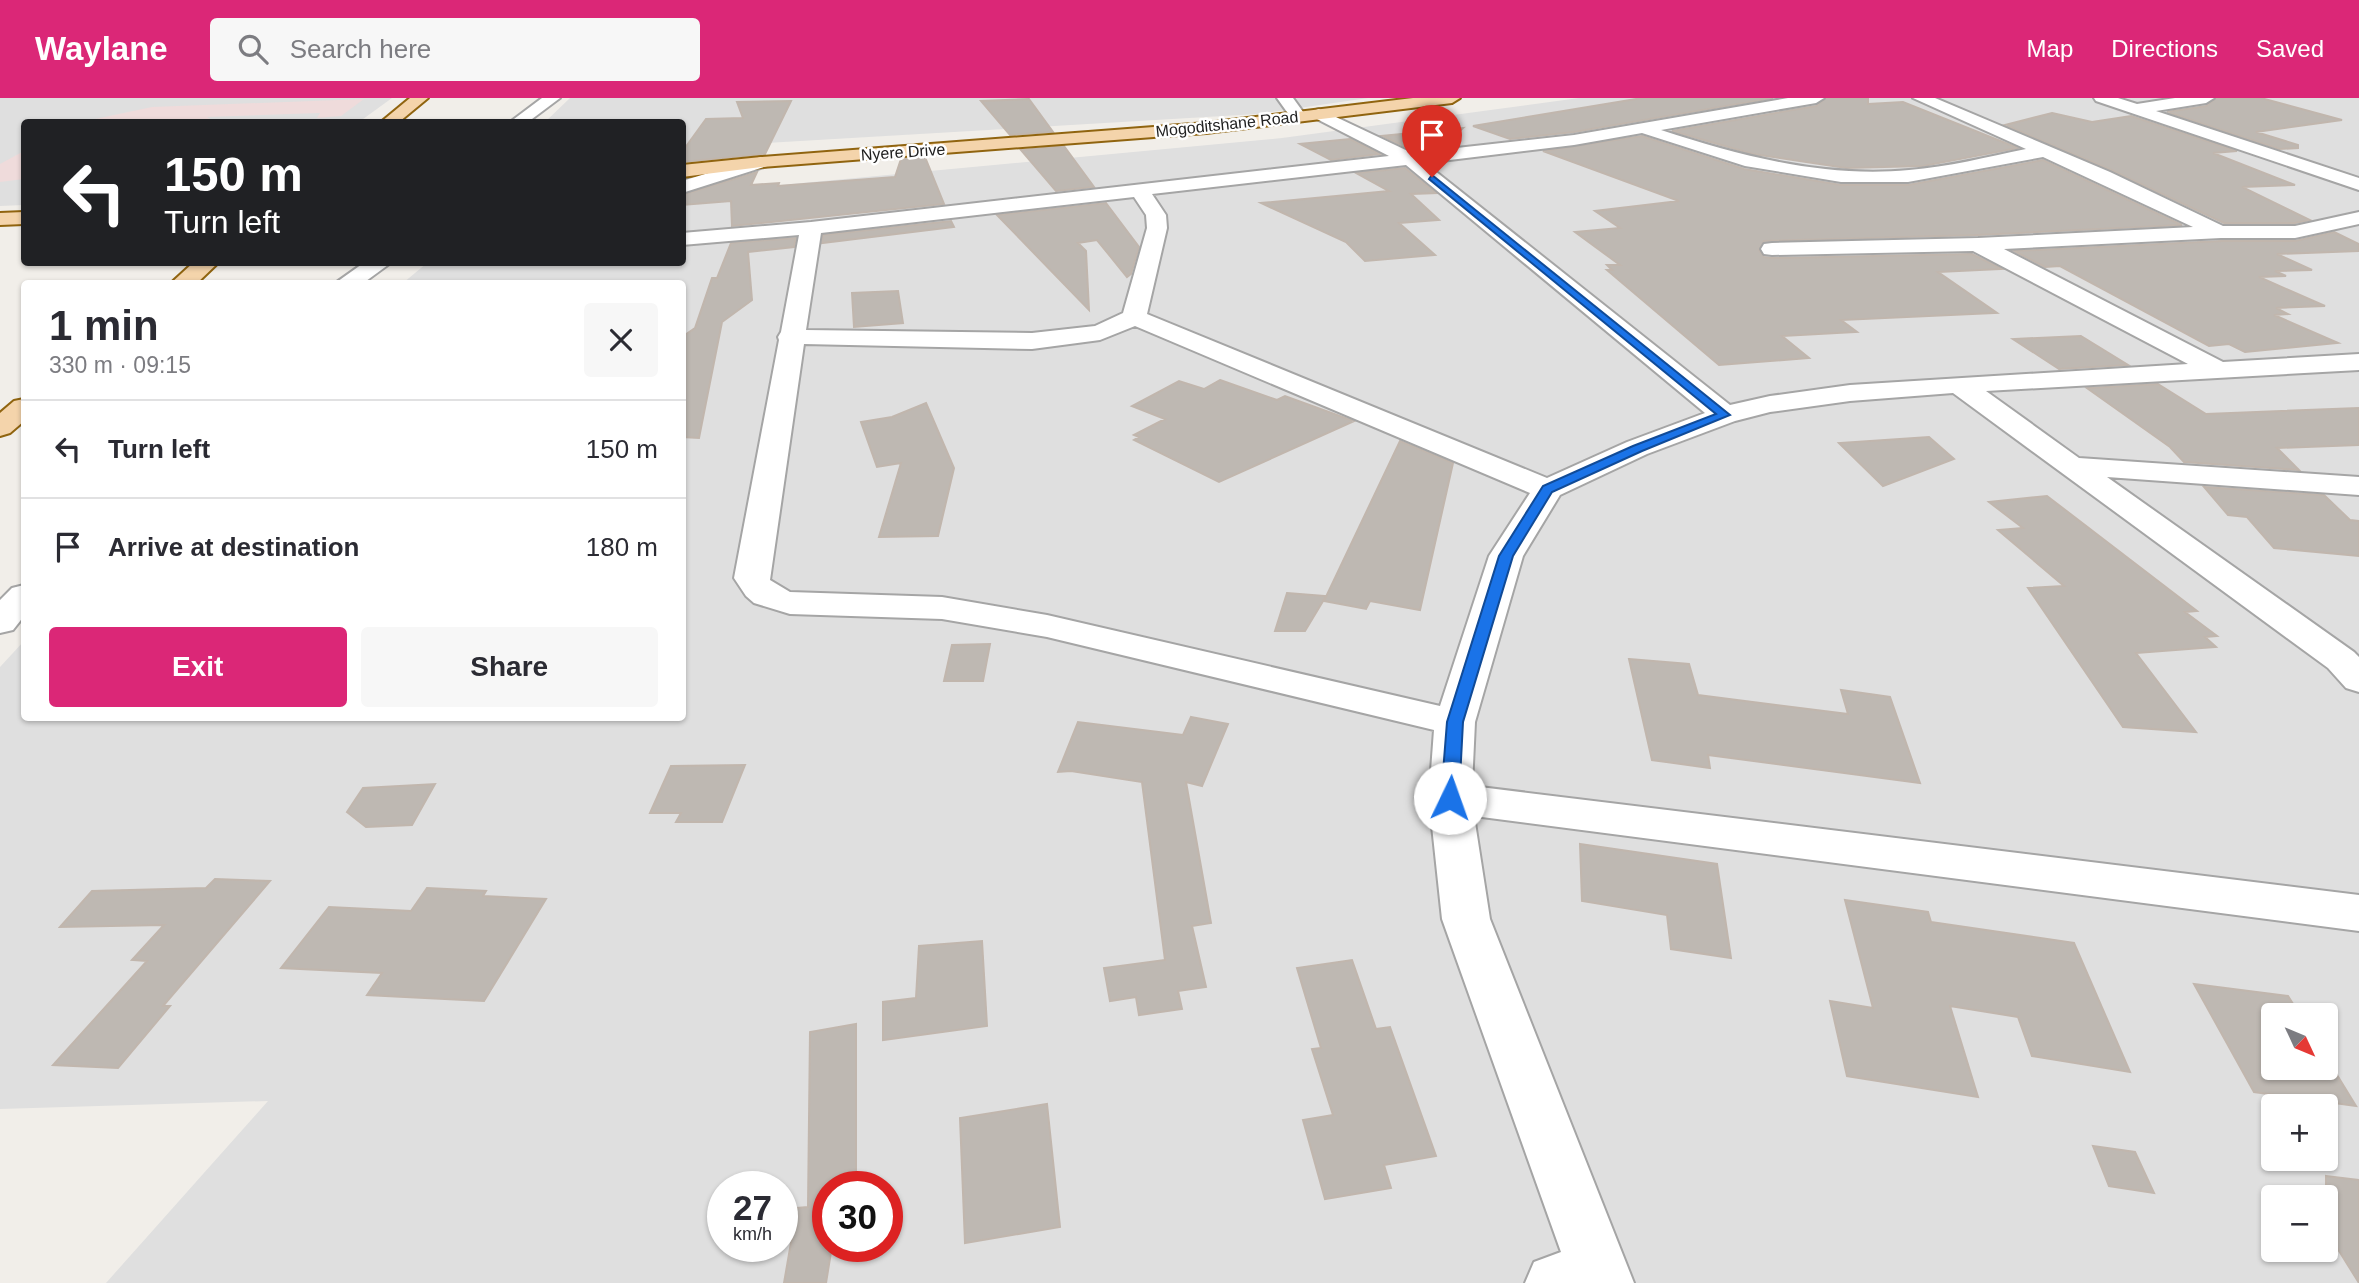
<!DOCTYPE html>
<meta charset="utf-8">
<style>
:root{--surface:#fff;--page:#f7f7f7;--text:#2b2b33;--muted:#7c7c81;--line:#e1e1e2;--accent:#db2777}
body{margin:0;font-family:Helvetica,sans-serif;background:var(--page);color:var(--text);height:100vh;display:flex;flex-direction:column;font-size:26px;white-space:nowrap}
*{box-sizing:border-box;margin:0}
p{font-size:23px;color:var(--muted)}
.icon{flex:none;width:38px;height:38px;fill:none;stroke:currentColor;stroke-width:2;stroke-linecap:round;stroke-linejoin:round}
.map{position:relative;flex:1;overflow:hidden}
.side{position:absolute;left:21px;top:182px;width:665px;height:441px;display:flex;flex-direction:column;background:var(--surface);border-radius:7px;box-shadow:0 2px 5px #0004}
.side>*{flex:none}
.banner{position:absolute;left:21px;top:21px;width:665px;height:147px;border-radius:7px;box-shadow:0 2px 5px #0004;background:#202124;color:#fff;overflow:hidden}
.needle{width:46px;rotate:134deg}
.tools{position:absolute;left:2261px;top:905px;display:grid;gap:14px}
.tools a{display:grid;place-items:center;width:77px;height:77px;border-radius:7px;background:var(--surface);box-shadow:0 2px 5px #0004;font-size:35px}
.speed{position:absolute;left:707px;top:1073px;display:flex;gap:14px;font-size:35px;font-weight:700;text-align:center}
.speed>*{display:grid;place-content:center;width:91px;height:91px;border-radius:50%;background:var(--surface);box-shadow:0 2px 5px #0004;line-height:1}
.speed small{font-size:18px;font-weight:400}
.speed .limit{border:10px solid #d22;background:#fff;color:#111}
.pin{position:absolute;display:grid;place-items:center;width:60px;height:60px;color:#fff;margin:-72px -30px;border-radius:50% 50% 50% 0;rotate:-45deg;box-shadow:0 0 7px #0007}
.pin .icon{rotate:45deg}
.me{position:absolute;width:77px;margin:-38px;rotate:3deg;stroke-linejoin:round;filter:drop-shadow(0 0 5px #0008)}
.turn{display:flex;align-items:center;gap:24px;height:147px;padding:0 28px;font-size:32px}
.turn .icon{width:91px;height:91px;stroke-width:2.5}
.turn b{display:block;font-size:49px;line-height:60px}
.round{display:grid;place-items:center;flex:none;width:74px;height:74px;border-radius:7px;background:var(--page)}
.headline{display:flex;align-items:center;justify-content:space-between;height:119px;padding:0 28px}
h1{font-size:42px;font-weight:700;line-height:52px}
.action{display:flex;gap:14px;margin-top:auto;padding:14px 28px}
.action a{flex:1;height:80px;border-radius:7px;background:var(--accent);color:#fff;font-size:28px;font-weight:700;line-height:80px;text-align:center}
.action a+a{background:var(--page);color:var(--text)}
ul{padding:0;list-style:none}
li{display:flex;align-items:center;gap:21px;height:98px;padding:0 28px;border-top:2px solid var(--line)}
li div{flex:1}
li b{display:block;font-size:26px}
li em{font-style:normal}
header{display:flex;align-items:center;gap:42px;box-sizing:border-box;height:98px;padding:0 35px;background:var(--accent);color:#fff}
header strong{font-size:33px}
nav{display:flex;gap:38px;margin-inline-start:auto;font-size:24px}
.search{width:490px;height:63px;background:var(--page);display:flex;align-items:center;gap:18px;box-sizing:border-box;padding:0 24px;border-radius:7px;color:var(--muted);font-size:26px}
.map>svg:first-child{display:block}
</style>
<header>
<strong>Waylane</strong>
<div class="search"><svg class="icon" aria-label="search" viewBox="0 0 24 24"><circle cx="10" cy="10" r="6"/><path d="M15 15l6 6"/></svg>Search here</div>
<nav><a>Map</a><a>Directions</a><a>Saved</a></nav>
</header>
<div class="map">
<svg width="2359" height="1185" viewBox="0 0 2359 1185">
<rect width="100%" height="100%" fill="#f1eee9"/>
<path fill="#dfdfdf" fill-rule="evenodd" d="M0,0H392L359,24H24V107L0,108Z
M570,0H1368L1257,16L683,50L682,24H545Z
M1579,0H2359V1185H106L268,1003L0,1011V569L24,543V620H682V186L403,185L427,165L682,164L685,96L1282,40ZM2273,917H2326V970H2273ZM2273,1008H2326V1060H2273ZM723,1088H782V1148H723ZM828,1088H887V1148H828ZM2273,1099H2326V1152H2273Z"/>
<path fill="#efdbdb" d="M364,1L341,18L317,20L320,15L207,19L213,23L206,24H81L152,9Z
M24,53V81L0,84V66Z"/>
<path fill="#beb8b2" stroke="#c1b6ad" stroke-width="2" d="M1642,0H1773L1574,34L1510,41L1473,28Z
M1826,0H1868V6L1903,4L2018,50L1923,68L1846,70L1753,56L1672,33L1816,8Z
M2216,0H2261L2342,22L2256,34L2298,47V50L2279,51L2167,14L2206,8Z
M1029,1L1053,34L1010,37L981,3Z
M791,3L765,56L682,64V54L706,21L743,20L737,4Z
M2052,15L2092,24L2131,18L2237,53L2213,55L2295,87L2242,89L2310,122L2295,125H2224L2111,72L2005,27Z
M1463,30L1442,49L1412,52L1382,38Z
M1642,38L1744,71L1841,87H1908L2043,62L2182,127L1978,137L1764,143L1759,152L1764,159L1772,160L1972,156L2002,171L1938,174L1997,215L1841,222L1857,234L1782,238L1809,260L1719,267L1607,172H1612L1607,167H1620L1575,134L1620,130L1595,113L1679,103L1543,53Z
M1350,41L1380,56L1331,62L1300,46Z
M1064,48L1094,89L1056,93L1021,52Z
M925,59L944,106L732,128L731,103L682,107V97L757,74L751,87L779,85L778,88L895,79L901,61Z
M1405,70L1436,95L1411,96L1439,122L1399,125L1435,157L1365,163L1346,144L1261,105L1389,93L1356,75Z
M1106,105L1139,149L1131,176L1127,179L1097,142L1078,145L1086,153L1089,212L997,117Z
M951,123L954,129L822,145L823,137Z
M2334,134L2359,146V153L2277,156L2312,172L2275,173L2286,178L2259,179L2325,208L2276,210L2288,216L2274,217L2338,245L2245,254L2229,246L2209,248L2060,168L2045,169L2014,153L2221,143H2295Z
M796,140L794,149L748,154L752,202L722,224L699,340L682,339V239L695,230L712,180H717L731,145Z
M898,193L903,225L854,229L852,195Z
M2081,238L2128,267L2059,271L2013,241Z
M1220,282L1277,302L1285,298L1354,323L1219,384L1134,342L1139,339L1134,337L1165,321L1132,308L1179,283L1204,291Z
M2158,286L2206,316L2359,310V347L2277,350L2299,372L2184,364L2170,349L2087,290Z
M926,305L954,370L938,438L879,439L901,365L877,369L861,324L892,319Z
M1929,339L1954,361L1883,388L1839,345Z
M1400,343L1453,365L1420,512L1370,503L1366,511L1324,503Z
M2204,389L2324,397L2350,422L2359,423V458L2274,450L2247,419L2228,417Z
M2047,398L2197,513L2185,514L2217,538L2205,539L2216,549L2136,555L2196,634L2123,629L2028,490L2064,488L1998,432L2023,430L1989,404Z
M1287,495L1326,498L1305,533H1275Z
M990,546L983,583H944L952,547Z
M1629,561L1689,566L1698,597L1848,616L1841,592L1890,599L1920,685L1708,657L1710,670L1652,662Z
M1191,619L1228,626L1202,688L1186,684L1211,825L1192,828L1206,889L1178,893L1182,911L1139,917L1136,899L1110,903L1104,870L1165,862L1142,684L1071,673L1058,674L1078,624L1183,637Z
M745,667L722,724H676L681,715H650L671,668Z
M435,686L412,727L366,729L347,714L363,690Z
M1580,746L1717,766L1731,860L1671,851L1667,817L1582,803Z
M215,781L270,783L163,908H170L118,970L53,967L147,863L132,862L164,827L60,829L92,793L206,790Z
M427,790L486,793L483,798L546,801L484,903L367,897L382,875L281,870L329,809L411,813Z
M1845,802L1928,814L1931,824L2074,845L2130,974L2032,958L2018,919L1950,908L1978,999L1847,978L1830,903L1873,910Z
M982,843L987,928L883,942V904L916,900L919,848Z
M1352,862L1376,931L1390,929L1436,1058L1384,1067L1391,1090L1325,1101L1303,1022L1333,1017L1312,951L1321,950L1297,870Z
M2194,886L2288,898L2300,917H2273V970H2326V959L2356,1008L2254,994Z
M856,926V1088H828V1148H832L826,1185H784L797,1110L808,1109L810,934Z
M1047,1006L1060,1129L965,1145L960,1020Z
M2093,1048L2135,1054L2154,1095L2109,1088Z
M2326,1078L2359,1082V1185L2326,1132Z"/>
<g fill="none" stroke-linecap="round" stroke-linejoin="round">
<defs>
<path id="minor" d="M542,0H560L528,24H510Z
M1277,0H1293L1306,18L1304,21H1292Z
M1788,0H1824L1816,5L1661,32C1741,58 1824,80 1909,72C1948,69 1987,59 2026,51L1913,0H1935L2110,74L2223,128H2295L2359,114V126L2295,140H2221L2004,151L2223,264L2359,256V272L1986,293L2079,360L2359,379V397L2107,379L2354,554L2359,559V594L2346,590L2328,570L1953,295L1850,303L1770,314L1735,323L1647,356L1560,397L1523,458L1475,624L1472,688L2359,797V833L1474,718L1490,821L1634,1185H1525L1534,1164L1561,1154L1442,821L1429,700L1434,632L1047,539L942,521L790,516L754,505L746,498L734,480L779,242L778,239L781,234L799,137L682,147V135L811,124L1389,58L1313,19L1311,16L1313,13L1319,11L1412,55L1574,37ZM1642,35L1745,68L1841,84H1908L2043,59L2193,129L1978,140L1772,145L1764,146L1761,151L1764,156L1772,157L1973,153L2188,266L1850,287L1770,298L1730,307L1425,65L1574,47ZM1406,67L1705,315L1627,344L1547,380L1147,216L1167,130L1166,117L1152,96ZM1134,99L1146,117L1147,130L1123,215L1095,228L1032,235L806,232L821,135ZM1135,228L1530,395L1489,458L1440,608L1047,517L942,499L790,494L770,482L804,246L1032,251L1100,242Z
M2094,0H2118L2137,6L2175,0H2214L2206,5L2156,13L2359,80V92L2096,3Z
M761,59L770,64L767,68L682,95V83Z
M365,164H392L362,186H334Z
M24,487V518L13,532L0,535V502L12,490Z"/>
<path id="major" d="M410,0H428L399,24H381Z
M1413,0H1460L1452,5L1206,35L761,69L682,79V67L761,59L1206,25Z
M24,114V126L0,127V115Z
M194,164H219L196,186H170Z
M24,301V323L10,335L0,338V315L14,303Z"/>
</defs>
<use href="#minor" stroke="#a5a5a5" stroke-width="4"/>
<use href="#major" stroke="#90640f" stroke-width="4"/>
<use href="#minor" fill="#fff" fill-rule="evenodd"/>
<use href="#major" fill="#f4d4ab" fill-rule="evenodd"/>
</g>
<path fill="#1a73e8" stroke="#114b97" stroke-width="2" d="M1432,77L1730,317L1642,353L1552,394L1513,458L1463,624L1459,700L1450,706L1441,700L1447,624L1499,458L1543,388L1633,348L1716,316L1429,81Z"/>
<g text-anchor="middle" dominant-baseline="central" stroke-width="5" stroke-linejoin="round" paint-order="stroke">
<g font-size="16" fill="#212121" stroke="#fff">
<text transform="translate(1227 26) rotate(-6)">Mogoditshane Road</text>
<text transform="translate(903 54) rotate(-4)">Nyere Drive</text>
</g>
</g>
</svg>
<div class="tools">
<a><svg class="needle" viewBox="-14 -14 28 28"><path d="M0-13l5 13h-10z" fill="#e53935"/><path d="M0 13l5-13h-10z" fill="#7c7c81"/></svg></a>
<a>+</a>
<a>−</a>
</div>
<div class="speed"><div>27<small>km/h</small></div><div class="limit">30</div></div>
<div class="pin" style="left:1432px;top:79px;background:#d93025"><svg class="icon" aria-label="arrive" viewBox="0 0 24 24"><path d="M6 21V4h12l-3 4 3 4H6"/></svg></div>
<svg class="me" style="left:1450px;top:700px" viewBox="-20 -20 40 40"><circle r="19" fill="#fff"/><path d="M0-13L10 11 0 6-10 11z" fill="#1a73e8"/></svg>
<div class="banner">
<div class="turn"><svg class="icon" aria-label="left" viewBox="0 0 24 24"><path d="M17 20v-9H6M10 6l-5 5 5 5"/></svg><div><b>150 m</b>Turn left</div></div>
</div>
<section class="side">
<div class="headline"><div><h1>1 min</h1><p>330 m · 09:15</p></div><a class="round"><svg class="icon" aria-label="close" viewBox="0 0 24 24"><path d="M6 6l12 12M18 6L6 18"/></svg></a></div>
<ul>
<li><svg class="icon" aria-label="left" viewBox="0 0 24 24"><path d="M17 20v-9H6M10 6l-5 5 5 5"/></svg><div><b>Turn left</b></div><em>150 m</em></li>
<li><svg class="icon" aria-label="arrive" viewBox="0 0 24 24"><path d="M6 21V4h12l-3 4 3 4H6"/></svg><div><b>Arrive at destination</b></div><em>180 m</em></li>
</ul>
<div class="action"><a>Exit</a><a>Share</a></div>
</section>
</div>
